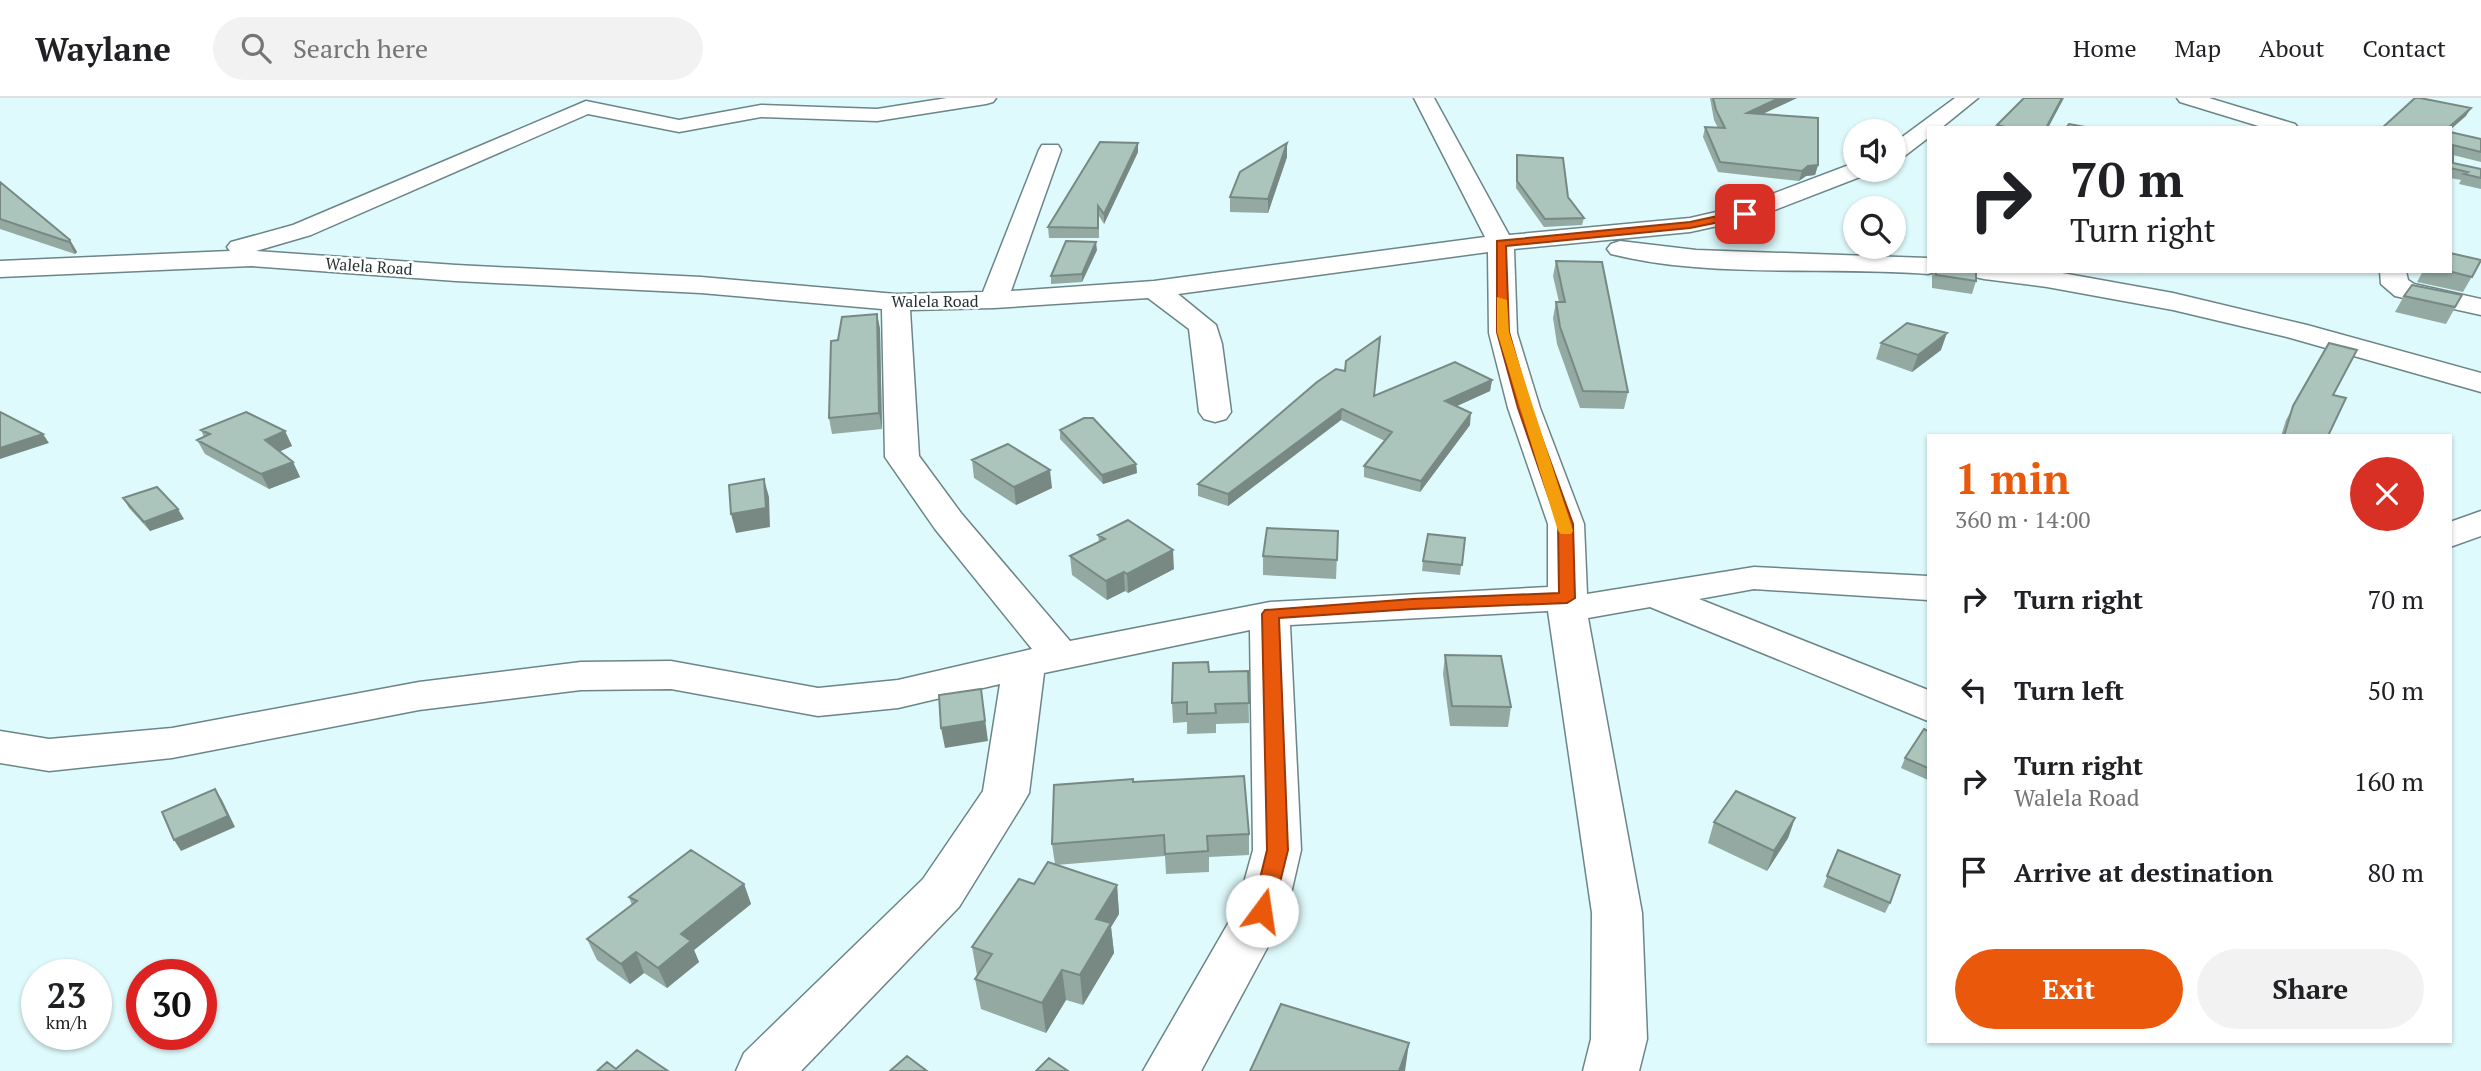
<!DOCTYPE html>
<meta charset="utf-8">
<style>
:root{--surface:#fff;--page:#f2f2f2;--text:#202124;--muted:#757577;--line:#e0e0e0;--accent:#ea580c}
body{margin:0;font-family:"PT Serif",serif;background:var(--page);color:var(--text);height:100vh;display:flex;flex-direction:column;font-size:26px;white-space:nowrap}
*{box-sizing:border-box;margin:0}
p{font-size:23px;color:var(--muted)}
.icon{flex:none;width:38px;height:38px;fill:none;stroke:currentColor;stroke-width:2;stroke-linecap:round;stroke-linejoin:round}
.map{position:relative;flex:1;overflow:hidden}
.details{position:absolute;left:1927px;top:336px;width:525px;height:609px;display:flex;flex-direction:column;background:var(--surface);border-radius:0px;box-shadow:0 2px 5px #0004}
.details>*{flex:none}
.banner{position:absolute;left:1927px;top:28px;width:525px;height:147px;border-radius:0px;box-shadow:0 2px 5px #0004;background:#fff;color:var(--text);overflow:hidden}
.tools{position:absolute;left:1843px;top:21px;display:grid;gap:14px}
.tools a{display:grid;place-items:center;width:63px;height:63px;border-radius:50%;background:var(--surface);box-shadow:0 2px 5px #0004;font-size:35px}
.speed{position:absolute;left:21px;top:861px;display:flex;gap:14px;font-size:35px;font-weight:700;text-align:center}
.speed>*{display:grid;place-content:center;width:91px;height:91px;border-radius:50%;background:var(--surface);box-shadow:0 2px 5px #0004;line-height:1}
.speed small{font-size:18px;font-weight:400}
.speed .limit{border:10px solid #d22;background:#fff;color:#111}
.pin{position:absolute;display:grid;place-items:center;width:60px;height:60px;color:#fff;margin:-30px;border-radius:14px;box-shadow:0 4px 10px #0006}
.me{position:absolute;width:77px;margin:-38px;rotate:14deg;stroke-linejoin:round;filter:drop-shadow(0 0 5px #0008)}
.turn{display:flex;align-items:center;gap:24px;height:147px;padding:0 28px;font-size:32px}
.turn .icon{width:91px;height:91px;stroke-width:2.5}
.turn b{display:block;font-size:49px;line-height:60px}
.round{display:grid;place-items:center;flex:none;width:74px;height:74px;border-radius:37px;background:var(--page)}
.summary{display:flex;align-items:center;justify-content:space-between;height:119px;padding:0 28px}
h1{font-size:42px;font-weight:700;line-height:52px;color:var(--accent)}
.action{display:flex;gap:14px;margin-top:auto;padding:14px 28px}
.action a{flex:1;height:80px;border-radius:42px;background:var(--accent);color:#fff;font-size:28px;font-weight:700;line-height:80px;text-align:center}
.action a+a{background:var(--page);color:var(--text)}
ul{padding:0;list-style:none}
li{display:flex;align-items:center;gap:21px;height:91px;padding:0 28px}
li div{flex:1}
li b{display:block;font-size:26px}
li em{font-style:normal}
header{display:flex;align-items:center;gap:42px;box-sizing:border-box;height:98px;padding:0 35px;background:var(--surface);border-bottom:2px solid var(--line)}
header strong{font-size:33px}
nav{display:flex;gap:38px;margin-inline-start:auto;font-size:24px}
.search{width:490px;height:63px;background:var(--page);display:flex;align-items:center;gap:18px;box-sizing:border-box;padding:0 24px;border-radius:38px;color:var(--muted);font-size:26px}
.map>svg:first-child{display:block}
</style>
<header>
<strong>Waylane</strong>
<div class="search"><svg class="icon" aria-label="search" viewBox="0 0 24 24"><circle cx="10" cy="10" r="6"/><path d="M15 15l6 6"/></svg>Search here</div>
<nav><a>Home</a><a>Map</a><a>About</a><a>Contact</a></nav>
</header>
<div class="map">
<svg width="2481" height="973" viewBox="0 0 2481 973">
<rect width="100%" height="100%" fill="#dffafc"/>
<g fill="none" stroke-linecap="round" stroke-linejoin="round">
<defs>
<path id="minor" d="M947,0H996L993,4L986,6L877,23L761,19L679,34L588,16L311,137L256,153L456,167L701,179L896,196L983,194L1039,52L1042,47H1058L1061,52L1011,193L1154,183L1485,139L1414,0H1434L1509,137L1690,120L1738,109L1849,67L1855,66V72H1868L1865,77L1754,120L1690,134L1514,151L1517,235L1540,310L1584,426L1587,496L1754,469L1928,478V502L1754,491L1699,501L1928,592V623L1650,509L1588,520L1642,815L1647,941L1639,973H1583L1591,941L1592,815L1548,513L1290,527L1301,752L1287,813L1201,973H1143L1237,810L1253,752L1250,532L1044,575L1029,695L1022,707L959,809L801,973H736L744,955L923,781L983,693L1000,586L898,610L818,618L671,591L581,592L419,612L172,660L49,673L0,665V633L49,641L172,630L419,584L581,564L671,563L818,590L898,582L1032,551L935,431L885,359L882,211L701,195L456,183L251,168L0,179V163L230,153L227,149L231,144L293,127L586,3L679,22L761,7L877,11ZM1488,154L1489,235L1508,310L1548,426V489L1270,504L1070,543L961,415L919,358L910,212L994,210L1148,200L1189,231L1199,314L1204,321L1215,324L1226,321L1231,314L1222,246L1216,227L1178,196Z
M1955,0H1978L1941,30H1928V40L1902,60L1894,62V45Z
M2177,0H2209L2295,26L2298,30H2265L2180,4Z
M1620,143L1696,152L1928,160V173H1938L1928,176C1825,168 1711,181 1611,156L1607,151L1611,146Z
M1971,173H2051L2173,195L2307,227L2481,275V294L2287,239L2173,212L2047,189L1984,181L1975,179Z
M2380,173H2406L2408,182L2414,186L2481,201V217L2395,198L2381,186Z
M2481,413V438L2450,449V424Z"/>
</defs>
<use href="#minor" stroke="#6c8587" stroke-width="3"/>
<use href="#minor" fill="#fff" fill-rule="evenodd"/>
</g>
<path fill="#93a9a2" d="M1710,0H1797L1763,16L1818,67L1815,77L1806,78L1799,83L1718,74L1703,39L1705,29L1718,30L1714,22Z
M2450,34L2481,41V64L2453,57V65L2481,80V91L2459,86L2461,82L2450,80Z
M1138,54L1104,126L1099,118V140H1049L1048,129Z
M1517,57L1568,99L1584,120L1582,127L1544,129L1516,90Z
M1287,59L1268,115L1230,114V99Z
M0,84L70,142L77,154L75,156L0,131Z
M1097,152L1082,184L1051,186V178Z
M1556,163L1628,294L1624,311L1580,310L1557,246L1553,220L1556,204H1559L1553,178Z
M2481,163L2463,194L2417,184L2423,173H2450Z
M1934,173H1976V183L1972,196L1932,190V177Z
M2462,197L2446,226L2395,214L2404,198Z
M877,216L880,231L882,331L832,336L829,320L838,242Z
M1881,245L1941,252L1912,274L1876,261Z
M2329,245L2333,297L2328,338H2281L2286,322Z
M1336,271L1375,298L1492,282L1490,293L1456,308L1470,327L1420,394L1364,379V368L1385,343L1341,322L1228,408L1198,398V386Z
M201,332L285,333L292,348L279,353L293,364L300,379L269,391L205,356L197,342L204,339Z
M1060,332L1136,366L1137,375L1103,386L1060,341Z
M972,362L1052,390L1016,407L974,380Z
M123,400L184,421L150,433L129,410Z
M1338,433L1336,481L1263,477V458Z
M1098,437L1174,471L1128,495L1125,493L1107,502L1072,477L1070,458L1099,444Z
M1465,440L1460,477L1422,473L1423,463Z
M1445,557L1511,609L1508,629L1450,628L1443,576Z
M1248,573L1249,625L1216,626V635L1187,636V624L1173,625L1172,605L1209,574Z
M1928,633V682L1901,670L1905,660Z
M1133,684L1249,736V757L1209,759V774L1166,776L1165,758L1056,767L1117,787L1119,816L1111,829L1114,855L1083,907L1066,902L1046,935L981,911L975,881L977,877L972,849L1034,786L1055,766L1052,746Z
M1795,720L1788,740L1767,773L1708,745L1714,724Z
M1838,752L1890,805L1885,815L1823,789Z
M744,786L751,806L694,852L699,864L667,890L644,875L630,886L597,862L587,841L632,807L629,799Z"/>
<path fill="#788984" d="M1779,0H1797L1745,24L1747,15Z
M2062,0H2064L2048,30H2046Z
M2471,10L2466,18L2450,32V30H2448Z
M1138,45V54L1104,126V116Z
M1287,45V59L1268,115V101Z
M1818,67L1815,77L1806,78L1799,83L1802,73L1808,68Z
M70,142L77,154L75,156L69,144Z
M1096,144L1097,152L1082,184V176Z
M877,216L880,231L882,331L879,315Z
M1947,235L1941,252L1912,274L1918,257Z
M1492,282L1490,293L1444,314L1445,303Z
M1342,311L1341,322L1228,408V396Z
M1471,315L1470,327L1420,394L1421,383Z
M285,333L292,348L272,357L265,342Z
M43,336L49,345L0,361V350Z
M293,364L300,379L269,391L261,376Z
M1136,366L1137,375L1103,386L1102,377Z
M1050,372L1052,390L1016,407L1014,389Z
M764,381L769,399L770,429L736,435L731,416Z
M178,411L184,421L150,433L144,424Z
M1173,452L1174,471L1128,495L1127,476Z
M1124,474L1125,493L1107,502L1106,483Z
M981,591L988,643L945,650L941,630Z
M215,691L222,702L235,729L181,753L174,742Z
M1795,720L1788,740L1767,773L1774,753Z
M744,786L751,806L694,852L699,864L667,890L658,870L681,836Z
M1117,787L1119,816L1111,829L1114,855L1083,907L1080,877L1096,821Z
M636,854L644,875L630,886L621,866Z
M1062,872L1066,902L1046,935L1042,905Z
M1409,945L1405,973H1399Z"/>
<path fill="#abc4bc" stroke="#788984" stroke-width="2" d="M1713,0H1779L1747,15L1818,20V67L1808,68L1802,73L1720,64L1705,29L1725,30L1716,12Z
M2024,0H2062L2046,30H2010L1997,27Z
M2415,0H2420L2471,10L2448,30H2382Z
M2069,26L2090,30H2066Z
M2450,34L2481,41V54L2453,47V65L2481,71V80L2464,76L2468,74L2450,70Z
M1100,44L1138,45L1104,116L1098,108V130L1048,129Z
M1287,45L1268,101L1230,99L1240,74Z
M1517,57L1563,60L1568,99L1584,120L1545,121L1517,83Z
M0,84L70,142L69,144L0,121Z
M1066,143L1096,144L1082,176L1051,178Z
M2450,155L2481,162L2472,179L2448,173H2450Z
M1556,163L1602,164L1628,294L1583,293L1560,229L1556,204H1565Z
M1936,173H1976V183L1936,177Z
M2412,187L2462,197L2455,209L2404,198Z
M877,216L879,315L829,320L831,243L838,242L842,219Z
M1907,225L1947,235L1918,257L1881,245Z
M1380,239L1374,298L1455,264L1492,282L1445,303L1471,315L1421,383L1364,368L1392,334L1342,311L1228,396L1198,386L1317,284L1336,271L1345,273L1346,263Z
M2329,245L2357,252L2333,297L2346,300L2328,338H2284L2293,308Z
M0,314L43,336L0,350Z
M246,314L285,333L265,342L293,364L261,376L197,342L210,336L201,332Z
M1084,320H1093L1136,366L1102,377L1060,332Z
M1008,346L1050,372L1014,389L972,362Z
M764,381L766,410L731,416L729,387Z
M157,389L178,411L144,424L123,400Z
M1128,422L1173,452L1127,476L1124,474L1106,483L1070,458L1105,441L1098,437Z
M1267,430L1338,433L1337,462L1263,458Z
M1428,436L1465,440L1462,467L1423,463Z
M1445,557L1501,558L1511,609L1452,608Z
M1208,564L1209,574L1248,573L1249,605L1215,606L1216,615L1187,616V604L1172,605L1173,565Z
M981,591L985,623L941,630L939,597Z
M1924,631L1928,633V670L1905,660Z
M1244,678L1249,736L1207,738L1208,753L1165,756L1164,737L1052,746L1054,687L1133,681V684Z
M215,691L228,718L174,742L162,714Z
M1736,693L1795,720L1774,753L1714,724Z
M691,752L744,786L681,836L691,843L658,870L636,854L621,866L587,841L637,803L629,799Z
M1838,752L1900,777L1890,805L1827,778Z
M1048,764L1117,787L1096,821L1111,825L1080,877L1062,872L1042,905L975,881L992,856L972,849L1019,781L1034,786Z
M1281,906L1409,945L1399,973H1250Z
M637,952L668,973H597L607,964L616,971Z
M907,958L927,973H890Z
M1049,960L1068,973H1036Z"/>
<path fill="#ea580c" stroke="#983908" stroke-width="2" d="M1745,112L1750,116L1749,118L1690,130L1506,148L1509,234L1531,310L1573,426L1575,500L1567,505L1413,511L1279,520L1288,752L1273,813L1270,819L1262,821L1255,819L1252,813L1267,752L1262,516L1265,512L1413,501L1559,495L1558,426L1518,310L1497,234V143L1690,124Z"/>
<path fill="#f59e0b" d="M1497,199L1507,202L1509,234L1573,433L1571,436H1561L1558,433L1497,234Z"/>
<g text-anchor="middle" dominant-baseline="central" stroke-width="5" stroke-linejoin="round" paint-order="stroke">
<g font-size="16" fill="#273233" stroke="#fff">
<text transform="translate(369 168) rotate(4)">Walela Road</text>
<text x="935" y="203">Walela Road</text>
</g>
</g>
</svg>
<div class="tools">
<a><svg class="icon" aria-label="sound" viewBox="0 0 24 24"><path d="M4 9h4l5-4v14l-5-4H4zM17 9q2 3 0 6"/></svg></a>
<a><svg class="icon" aria-label="search" viewBox="0 0 24 24"><circle cx="10" cy="10" r="6"/><path d="M15 15l6 6"/></svg></a>
</div>
<div class="speed"><div>23<small>km/h</small></div><div class="limit">30</div></div>
<div class="pin" style="left:1745px;top:116px;background:#d93025"><svg class="icon" aria-label="arrive" viewBox="0 0 24 24"><path d="M6 21V4h12l-3 4 3 4H6"/></svg></div>
<svg class="me" style="left:1262px;top:813px" viewBox="-20 -20 40 40"><circle r="19" fill="#fff"/><path d="M0-13L10 11 0 6-10 11z" fill="#ea580c"/></svg>
<div class="banner">
<div class="turn"><svg class="icon" aria-label="right" viewBox="0 0 24 24"><path d="M7 20v-9h11M14 6l5 5-5 5"/></svg><div><b>70 m</b>Turn right</div></div>
</div>
<section class="details">
<div class="summary"><div><h1>1 min</h1><p>360 m · 14:00</p></div><a class="round" style="background:#d93025;color:#fff"><svg class="icon" aria-label="close" viewBox="0 0 24 24"><path d="M6 6l12 12M18 6L6 18"/></svg></a></div>
<ul>
<li><svg class="icon" aria-label="right" viewBox="0 0 24 24"><path d="M7 20v-9h11M14 6l5 5-5 5"/></svg><div><b>Turn right</b></div><em>70 m</em></li>
<li><svg class="icon" aria-label="left" viewBox="0 0 24 24"><path d="M17 20v-9H6M10 6l-5 5 5 5"/></svg><div><b>Turn left</b></div><em>50 m</em></li>
<li><svg class="icon" aria-label="right" viewBox="0 0 24 24"><path d="M7 20v-9h11M14 6l5 5-5 5"/></svg><div><b>Turn right</b><p>Walela Road</p></div><em>160 m</em></li>
<li><svg class="icon" aria-label="arrive" viewBox="0 0 24 24"><path d="M6 21V4h12l-3 4 3 4H6"/></svg><div><b>Arrive at destination</b></div><em>80 m</em></li>
</ul>
<div class="action"><a>Exit</a><a>Share</a></div>
</section>
</div>
